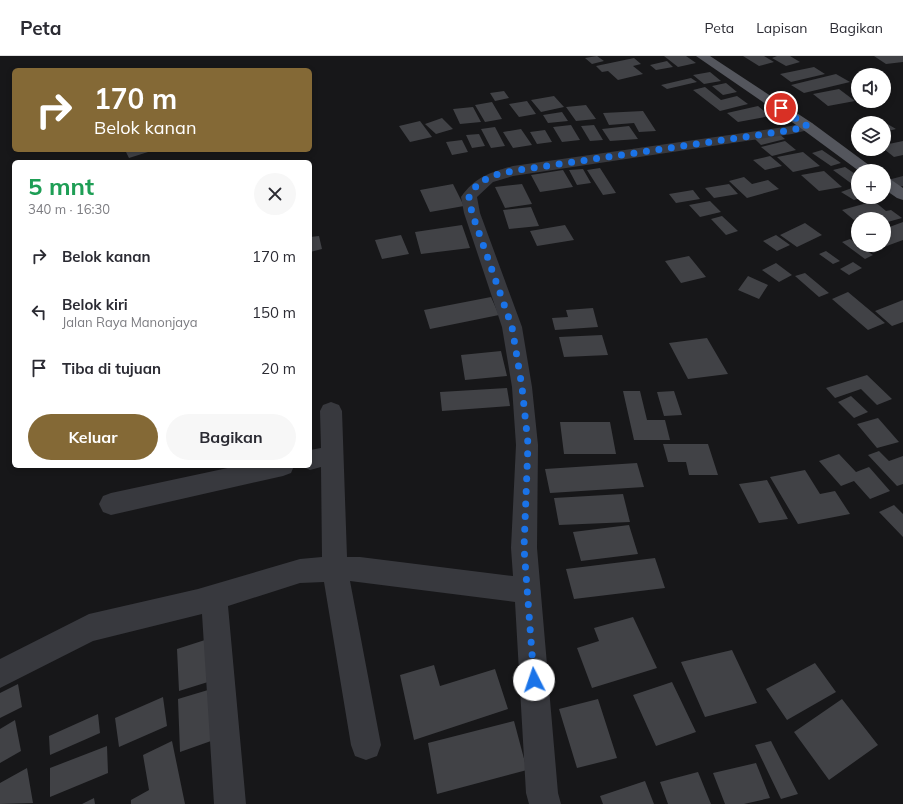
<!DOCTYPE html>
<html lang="id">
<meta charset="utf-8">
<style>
:root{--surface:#fff;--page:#f7f7f7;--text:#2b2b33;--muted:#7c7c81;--line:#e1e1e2;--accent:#846936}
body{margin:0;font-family:Mulish,sans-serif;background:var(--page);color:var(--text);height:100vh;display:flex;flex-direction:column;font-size:15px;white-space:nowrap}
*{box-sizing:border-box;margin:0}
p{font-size:13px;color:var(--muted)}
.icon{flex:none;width:22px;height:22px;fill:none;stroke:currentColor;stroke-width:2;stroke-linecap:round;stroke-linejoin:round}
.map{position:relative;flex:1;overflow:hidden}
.panel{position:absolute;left:12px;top:104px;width:300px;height:308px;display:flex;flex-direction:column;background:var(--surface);border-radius:6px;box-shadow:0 2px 6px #0003}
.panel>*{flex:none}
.top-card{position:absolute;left:12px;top:12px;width:300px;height:84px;border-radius:6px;box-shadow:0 2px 6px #0003;background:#846936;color:#fff;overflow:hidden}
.fabs{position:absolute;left:851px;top:12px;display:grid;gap:8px}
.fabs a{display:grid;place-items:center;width:40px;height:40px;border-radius:50%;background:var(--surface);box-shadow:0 2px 6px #0003;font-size:20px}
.pin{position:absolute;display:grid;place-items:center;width:34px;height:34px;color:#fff;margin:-17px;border:2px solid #fff;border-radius:50%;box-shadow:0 1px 4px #0007}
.me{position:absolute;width:44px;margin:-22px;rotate:356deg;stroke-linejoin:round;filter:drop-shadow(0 0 3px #0008)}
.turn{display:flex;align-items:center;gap:14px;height:84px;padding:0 16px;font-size:18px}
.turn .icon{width:52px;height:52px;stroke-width:2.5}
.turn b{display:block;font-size:28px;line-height:34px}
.round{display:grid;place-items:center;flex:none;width:42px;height:42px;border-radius:21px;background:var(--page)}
.summary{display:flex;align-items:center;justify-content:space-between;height:68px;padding:0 16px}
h1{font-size:24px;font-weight:700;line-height:30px;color:#1e9e55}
.cta{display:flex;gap:8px;margin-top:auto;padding:8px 16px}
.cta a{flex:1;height:46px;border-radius:24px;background:var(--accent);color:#fff;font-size:16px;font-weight:700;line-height:46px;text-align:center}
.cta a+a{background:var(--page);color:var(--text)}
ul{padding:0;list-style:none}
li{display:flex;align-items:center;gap:12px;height:56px;padding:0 16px}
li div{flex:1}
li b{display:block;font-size:15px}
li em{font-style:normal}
header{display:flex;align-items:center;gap:24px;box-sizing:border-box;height:56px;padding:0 20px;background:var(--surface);border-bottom:1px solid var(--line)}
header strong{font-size:19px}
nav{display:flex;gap:22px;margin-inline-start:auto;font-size:14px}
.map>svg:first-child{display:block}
</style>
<header>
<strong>Peta</strong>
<nav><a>Peta</a><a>Lapisan</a><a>Bagikan</a></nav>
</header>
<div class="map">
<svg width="903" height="748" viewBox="0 0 903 748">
<rect width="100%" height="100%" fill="#171719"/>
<path fill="#414246" d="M597,0L604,5L592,8L585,2Z
M664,0H686L696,7L678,11Z
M743,0H764L774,6L759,10Z
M777,0H790L800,6L786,10L772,2Z
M874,0H903V6L886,8Z
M634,2L641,8L633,10L643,18L618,24L608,15L602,16L596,10Z
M667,5L673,11L656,14L650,9Z
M814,11L825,18L791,26L780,18Z
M710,16L721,25L704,28L693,19Z
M836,18L850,26L804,37L791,29Z
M691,22L697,26L667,33L661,29Z
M726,27L737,36L723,39L712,30Z
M705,31L721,44L737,40L748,48L720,55L693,34Z
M839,33L855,45L828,50L813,38Z
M504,35L509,42L495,45L490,37Z
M554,40L564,51L541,56L531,44Z
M527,45L536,58L519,61L509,48Z
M492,46L502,63L485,66L475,49Z
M586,49L596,63L576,65L566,51Z
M758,50L770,60L738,66L727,57Z
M473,51L481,66L460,68L453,53Z
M643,55L656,75L639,76L634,67L609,69L603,57Z
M562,56L568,65L548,67L543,59Z
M442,62L453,73L436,78L425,68Z
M881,64L884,66L896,73L884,76V67H873Z
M420,65L432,81L410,86L399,70Z
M571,69L580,84L562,86L553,71Z
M594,69L603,84L590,85L581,70Z
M629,70L638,83L610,85L602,73Z
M495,71L505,90L491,92L481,73Z
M521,73L532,89L513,92L503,76Z
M545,74L552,86L537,88L530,76Z
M778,77L785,83L761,89L754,82Z
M479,78L485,90L472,92L466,79Z
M462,84L468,96L452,99L446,86Z
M785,85L796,94L772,100L761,91Z
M903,85V99L894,101L884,93V89Z
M135,94H147L148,96L129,102L126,96Z
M822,94L841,107L831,110L812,97Z
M803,96L820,110L793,116L777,101Z
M770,100L782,110L765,114L753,104Z
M845,111L858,120V127L852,128L833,114Z
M600,112L616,137L603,139L587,114Z
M583,113L591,127L577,129L569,114Z
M563,114L573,131L540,136L531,119Z
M824,115L842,131L819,135L801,119Z
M744,121L752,128L768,124L779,133L747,142L729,125Z
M453,128L464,150L430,156L420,134Z
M522,128L532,148L505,152L495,131Z
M729,128L738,138L714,142L705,132Z
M852,132L858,136V141H863L854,144L841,136Z
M693,134L700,143L676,147L669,138Z
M710,145L721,156L700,161L689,149Z
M874,145L886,155L891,154L902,162L884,167V163H873L869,160L854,164L842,154Z
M531,151L539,170L509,173L503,154Z
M722,160L738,175L726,179L711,163Z
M903,166V184L884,191L882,189H884V173Z
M805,167L822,179L797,191L780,179Z
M462,169L470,192L421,198L415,176Z
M565,169L574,184L537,190L530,175Z
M401,179L409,198L382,203L375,184Z
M776,179L790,189L777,195L763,185Z
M319,180L322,193L310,196V181Z
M850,183L858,189L873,199L865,203L842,186Z
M862,189H877L883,193L873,197Z
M826,195L840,205L833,208L819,198Z
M689,200L706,221L681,227L665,205Z
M853,206L862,212L849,219L840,213Z
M776,207L792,219L779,226L762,214Z
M805,217L829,237L819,241L795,220Z
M748,220L768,229L759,243L738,234Z
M848,236L885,267L868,274L832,243Z
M491,241L499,259L430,273L424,254Z
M903,244V266L892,270L875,255Z
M593,252L598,271L555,274L552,262L568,261L566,254Z
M602,279L608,299L564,301L559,281Z
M707,282L728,318L688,323L669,287Z
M501,295L507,320L465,324L461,299Z
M867,319L892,343L877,349L861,333L835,342L826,332Z
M507,332L510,350L442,355L440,336Z
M623,335H640L647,364H665L670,384H634Z
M674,335L682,359L664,360L657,336Z
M851,340L868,356L854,362L838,346Z
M878,362L899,386L877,392L857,368Z
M560,366H610L616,398H564Z
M663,388H708L718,419H689L686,406H668Z
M879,395L889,405L903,400V428L897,430L868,399Z
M839,398L856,416L869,411L890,435L870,443L854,425L841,430L819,405Z
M637,407L644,431L550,437L545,413Z
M805,414L820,438L835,435L850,458L798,468L770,421Z
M767,424L788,463L759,467L739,428Z
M623,438L630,466L559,469L554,442Z
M894,449L903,458V481L879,456Z
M629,469L638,498L581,505L573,476Z
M655,502L665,532L574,543L566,513Z
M633,561L657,612L592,632L577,592L599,585L594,572Z
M205,584L208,626L179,635L177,593Z
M732,594L757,647L705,661L681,606Z
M815,607L836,636L787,664L766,633Z
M434,609L440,630L495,613L508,653L414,684L400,619Z
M672,626L696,676L656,690L633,639Z
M18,628L22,651L0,662V637Z
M208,634L211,685L180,696L178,643Z
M163,641L167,670L119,691L115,662Z
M598,643L617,702L577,712L559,653Z
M842,643L878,689L829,724L794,676Z
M98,658L100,677L50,699L49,680Z
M15,664L21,695L0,707V673Z
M514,665L527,714L437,738L428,687Z
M172,685L185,748H131V744L149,734L143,699Z
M771,685L798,738L781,743L755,689Z
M107,690L108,717L50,741V712Z
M756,707L770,742L744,748H725L713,717Z
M27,712L33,747L0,748V727Z
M698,716L711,748H668L660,726Z
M645,725L654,748H603L600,740Z
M94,742L95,748H82Z"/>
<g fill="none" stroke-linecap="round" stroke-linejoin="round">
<path fill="#38393e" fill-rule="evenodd" d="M807,66L812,67L814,70L812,73L792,78L513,120L493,126L477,141L480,157L522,271L532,331L538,389L537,492L558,737L561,748H529L526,737L515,546L350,525L381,689L377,700L366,704L355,700L351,689L324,526L300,527L228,550L246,748H214L202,558L93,585L0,632V603L89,558L198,533L300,503L322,501L321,411L310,414L302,410H310V394L321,392L320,355L323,349L331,346L339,349L342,355L347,501H360L513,520L511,492L516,389L512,331L502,271L464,157L461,141C475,121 491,116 513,110L791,70Z
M903,120V130L888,134L884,133V125Z
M237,410H294L291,417L283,420L111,459L103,456L99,448L103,440L111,437Z"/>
<path fill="#54565d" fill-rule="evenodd" d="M696,0H710L812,67L877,115H859L802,73Z
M884,121L890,123L903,132V144L897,142L884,133Z"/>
</g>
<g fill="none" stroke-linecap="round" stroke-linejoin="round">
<path stroke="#1a73e8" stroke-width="7" stroke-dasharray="0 12.6" d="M534,624L524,492L528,388L522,331L512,271L472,157L469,141L478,127L495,119L512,115L792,74L807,70L781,52"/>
</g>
</svg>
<div class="fabs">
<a><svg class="icon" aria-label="sound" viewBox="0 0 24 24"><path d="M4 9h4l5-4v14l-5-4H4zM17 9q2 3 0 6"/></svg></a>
<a><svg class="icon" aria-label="layers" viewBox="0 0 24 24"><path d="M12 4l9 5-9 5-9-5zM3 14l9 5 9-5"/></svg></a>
<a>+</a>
<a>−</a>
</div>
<div class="pin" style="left:781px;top:52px;background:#d93025"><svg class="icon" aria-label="arrive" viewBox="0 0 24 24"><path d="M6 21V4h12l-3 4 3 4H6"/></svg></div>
<svg class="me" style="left:534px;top:624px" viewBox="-20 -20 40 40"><circle r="19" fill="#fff"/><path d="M0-13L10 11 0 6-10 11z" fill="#1a73e8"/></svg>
<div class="top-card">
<div class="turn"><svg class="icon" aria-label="right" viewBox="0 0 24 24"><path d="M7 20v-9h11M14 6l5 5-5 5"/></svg><div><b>170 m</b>Belok kanan</div></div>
</div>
<section class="panel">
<div class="summary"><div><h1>5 mnt</h1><p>340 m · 16:30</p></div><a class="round"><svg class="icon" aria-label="close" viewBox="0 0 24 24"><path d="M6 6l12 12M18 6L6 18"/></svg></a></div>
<ul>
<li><svg class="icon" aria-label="right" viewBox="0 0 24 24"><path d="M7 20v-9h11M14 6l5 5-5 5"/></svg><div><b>Belok kanan</b></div><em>170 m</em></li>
<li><svg class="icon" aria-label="left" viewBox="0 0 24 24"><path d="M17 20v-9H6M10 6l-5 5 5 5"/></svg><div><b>Belok kiri</b><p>Jalan Raya Manonjaya</p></div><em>150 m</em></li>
<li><svg class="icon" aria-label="arrive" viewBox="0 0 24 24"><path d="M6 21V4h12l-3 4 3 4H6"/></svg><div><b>Tiba di tujuan</b></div><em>20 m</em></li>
</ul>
<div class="cta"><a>Keluar</a><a>Bagikan</a></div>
</section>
</div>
